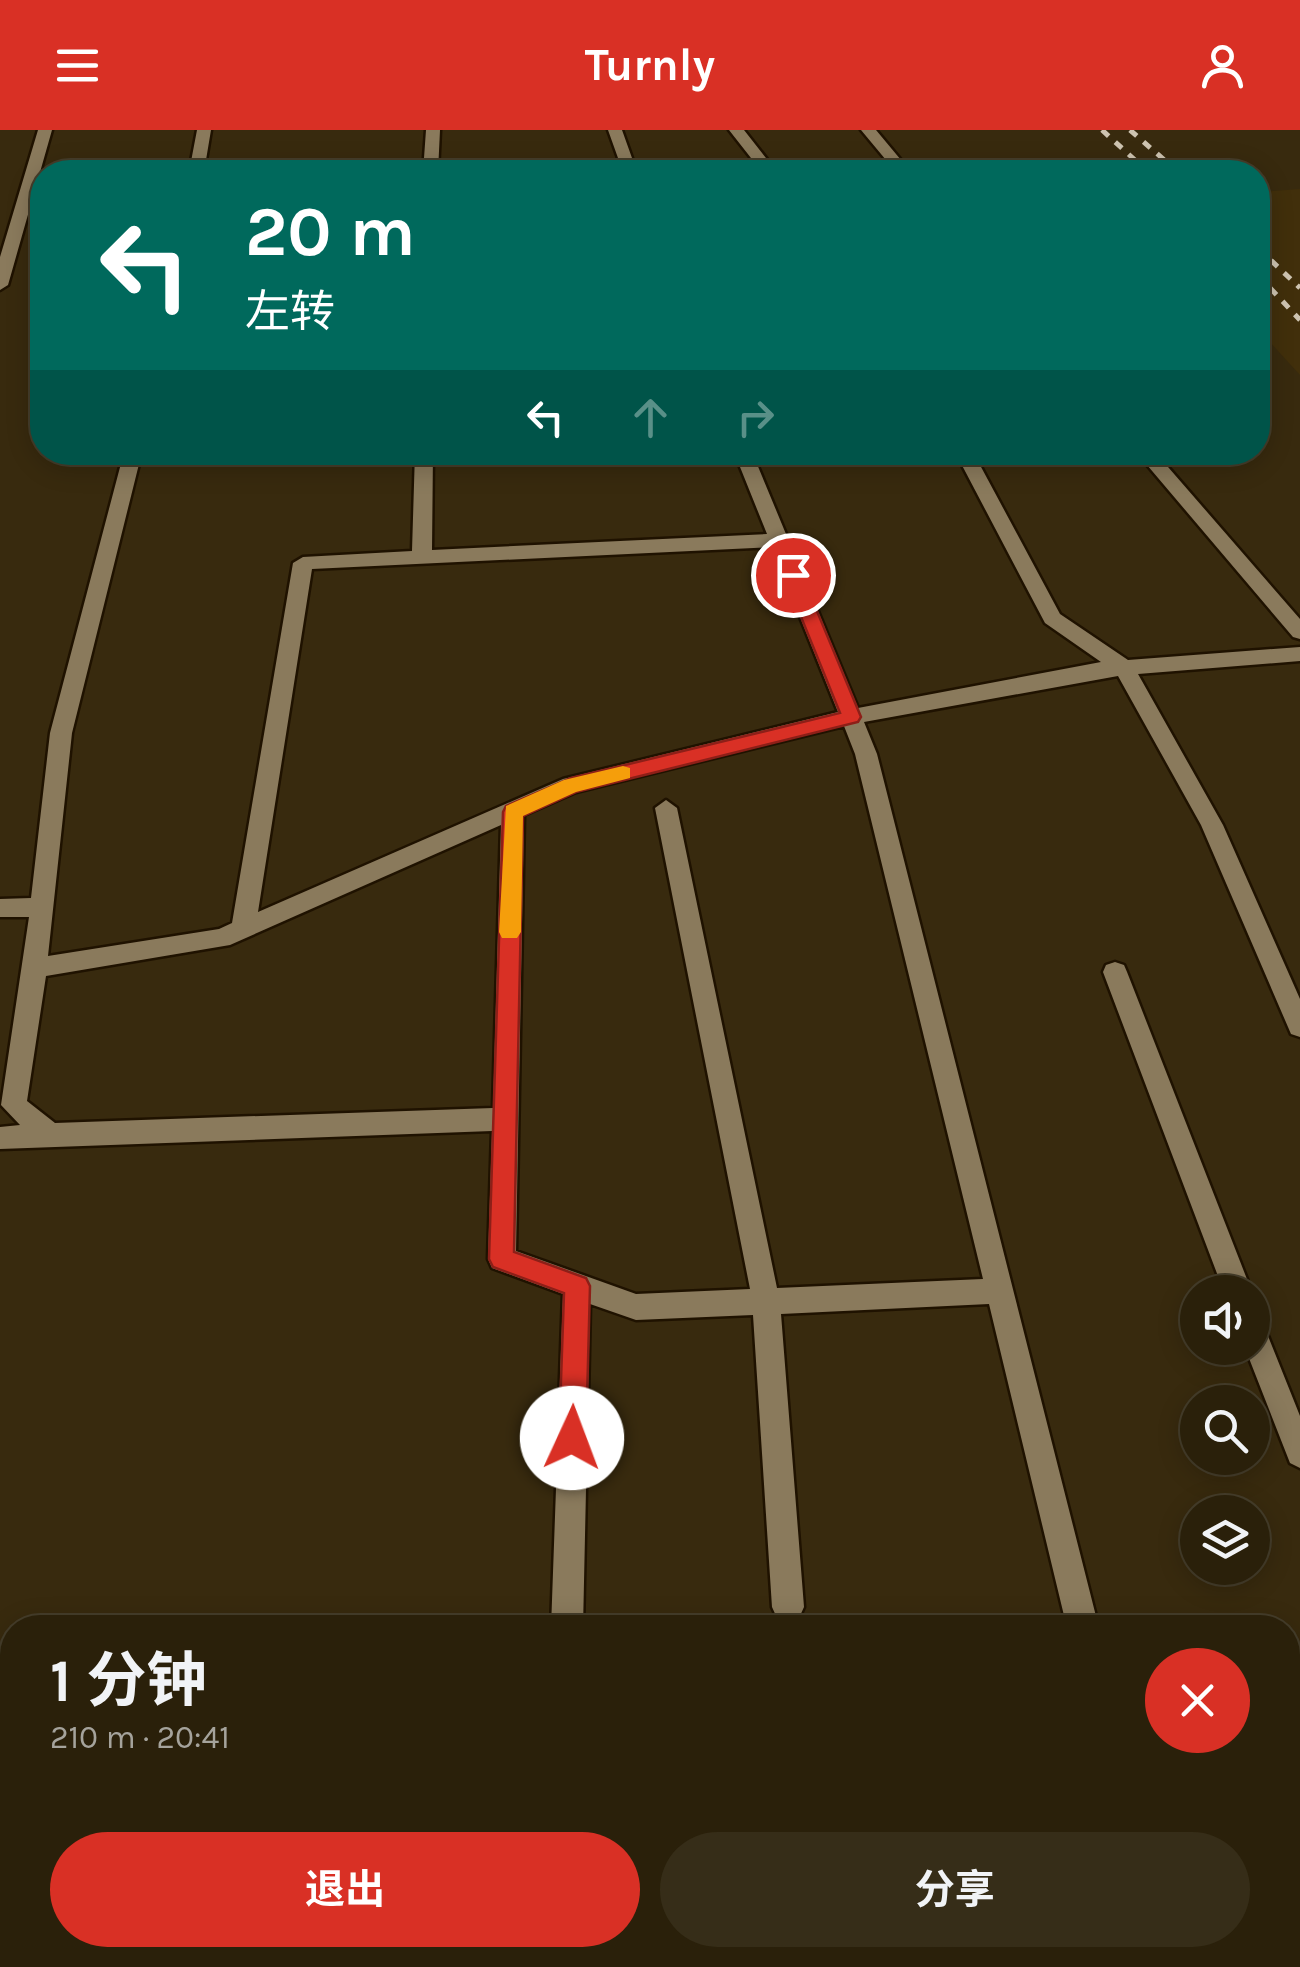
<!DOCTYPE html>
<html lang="zh">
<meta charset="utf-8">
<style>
:root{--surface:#2a200a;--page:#362d18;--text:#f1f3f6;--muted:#a5a39c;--line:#463e2b;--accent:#d93025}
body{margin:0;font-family:Karla,"Noto Sans SC",sans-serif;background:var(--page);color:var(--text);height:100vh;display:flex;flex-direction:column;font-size:38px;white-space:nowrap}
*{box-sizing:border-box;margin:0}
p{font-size:32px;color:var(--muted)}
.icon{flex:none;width:55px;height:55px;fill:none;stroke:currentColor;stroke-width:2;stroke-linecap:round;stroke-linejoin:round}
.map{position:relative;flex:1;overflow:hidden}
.sheet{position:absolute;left:0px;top:1485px;width:1300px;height:352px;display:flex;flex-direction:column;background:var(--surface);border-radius:40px 40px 0 0;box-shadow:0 5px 25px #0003,0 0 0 2px var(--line)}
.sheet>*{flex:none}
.banner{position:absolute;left:30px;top:30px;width:1240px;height:305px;border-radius:40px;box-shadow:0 5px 25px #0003,0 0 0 2px var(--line);background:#00695c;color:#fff;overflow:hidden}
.buttons{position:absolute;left:1180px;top:1145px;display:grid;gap:20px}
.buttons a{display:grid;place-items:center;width:90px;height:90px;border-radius:50%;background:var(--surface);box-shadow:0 5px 25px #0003,0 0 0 2px var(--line);font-size:50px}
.pin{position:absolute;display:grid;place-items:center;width:85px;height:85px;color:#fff;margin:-42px;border:5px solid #fff;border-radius:50%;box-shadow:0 2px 10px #0007}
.me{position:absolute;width:110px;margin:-55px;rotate:2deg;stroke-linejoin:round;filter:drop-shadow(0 0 8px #0008)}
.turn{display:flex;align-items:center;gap:35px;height:210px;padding:0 50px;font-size:45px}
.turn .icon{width:130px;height:130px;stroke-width:2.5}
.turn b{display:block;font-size:70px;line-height:85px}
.lanes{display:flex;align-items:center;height:95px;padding:0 50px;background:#0003;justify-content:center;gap:50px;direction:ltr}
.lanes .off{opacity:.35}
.round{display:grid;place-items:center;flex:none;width:105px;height:105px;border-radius:52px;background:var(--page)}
.head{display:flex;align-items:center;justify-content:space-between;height:170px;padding:0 50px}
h1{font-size:60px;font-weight:700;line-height:75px}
.primary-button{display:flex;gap:20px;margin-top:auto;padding:20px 50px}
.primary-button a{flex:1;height:115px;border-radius:60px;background:var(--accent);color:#fff;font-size:40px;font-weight:700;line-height:115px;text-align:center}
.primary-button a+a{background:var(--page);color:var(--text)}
header{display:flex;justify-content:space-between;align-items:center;height:130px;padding:0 50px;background:var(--accent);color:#fff;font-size:45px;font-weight:700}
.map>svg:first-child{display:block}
</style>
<header><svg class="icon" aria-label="menu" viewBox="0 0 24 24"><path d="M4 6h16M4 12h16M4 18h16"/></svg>Turnly<svg class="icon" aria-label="person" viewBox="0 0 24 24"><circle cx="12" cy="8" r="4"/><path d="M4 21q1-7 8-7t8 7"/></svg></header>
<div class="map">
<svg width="1300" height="1837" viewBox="0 0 1300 1837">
<rect width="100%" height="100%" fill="#382a0e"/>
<path fill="#412f0b" d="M1300,59V245L1258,199V62Z"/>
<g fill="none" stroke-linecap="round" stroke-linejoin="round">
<defs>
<path id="minor" d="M38,0H52L8,155L0,160V127Z
M197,0H211L204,42H189Z
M426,0H440L438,42H423Z
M608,0H622L637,42H623Z
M729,0H744L777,42H762Z
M861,0H876L911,42H896Z
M124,322H142L72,603L48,826L219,799L232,793L293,433L303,427L412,421L415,322H433L432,420L767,404L734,322H752L858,578L1101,532L1045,493L955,322H973L1060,484L1128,530L1300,517V531L1138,544L1223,695L1300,869V907L1291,904L1288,897L1201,695L1118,546L864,592L877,624L1099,1498H1067L989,1174L781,1184L804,1477L799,1488L788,1493L777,1488L772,1477L753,1185L636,1190L590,1174L583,1498H551L563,1164L492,1138L488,1129L492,1001L0,1019V997L20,995L1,975L29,787H0V769L31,768L50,603ZM772,417L838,582L563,649L258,782L312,439ZM844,596L855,624L983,1149L777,1158L677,678L666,670L655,678L750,1159L636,1164L516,1121L524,685L576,662ZM501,695L493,978L55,993L27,971L46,846L230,815Z
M1136,322H1155L1300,489V509L1293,507Z
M1115,832L1124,835L1127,842L1252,1162H1224L1103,842L1106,835Z
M1252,1187L1262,1191L1300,1286V1338L1290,1333L1245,1218H1252Z
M527,1825H563L562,1837H526Z
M1146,1825H1182L1185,1837H1149Z"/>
</defs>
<use href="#minor" stroke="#1f1200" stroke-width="5"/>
<use href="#minor" fill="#8a7a5c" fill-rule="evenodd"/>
<path stroke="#cec4b1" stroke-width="5" stroke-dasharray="9 9" stroke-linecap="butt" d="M1102,0L1148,42
M1130,0L1178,42
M1258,118L1300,158
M1258,145L1300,190"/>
</g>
<path fill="#d93025" stroke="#8d1f18" stroke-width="2.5" d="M793,439L802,445L861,587L858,592L576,662L523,686L514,1122L586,1148L590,1156L586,1308L582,1317L572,1321L563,1317L559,1308L564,1163L493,1137L489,1129L503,682L506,676L571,648L840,583L784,445Z"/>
<path fill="#f59e0b" d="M623,636L630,638V648L576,662L523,686L521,802L517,808H502L499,802L506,676L564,650Z"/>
</svg>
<div class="buttons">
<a><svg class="icon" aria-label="sound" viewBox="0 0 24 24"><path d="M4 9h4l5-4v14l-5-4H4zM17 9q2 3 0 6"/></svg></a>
<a><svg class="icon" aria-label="search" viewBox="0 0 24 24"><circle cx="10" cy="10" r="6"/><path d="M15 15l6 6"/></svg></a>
<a><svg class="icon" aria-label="layers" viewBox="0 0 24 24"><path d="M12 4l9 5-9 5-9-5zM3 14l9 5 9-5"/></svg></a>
</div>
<div class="pin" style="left:793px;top:445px;background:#d93025"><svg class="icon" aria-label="arrive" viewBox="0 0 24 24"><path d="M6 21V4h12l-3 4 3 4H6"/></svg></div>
<svg class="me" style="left:572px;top:1308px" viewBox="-20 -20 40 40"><circle r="19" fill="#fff"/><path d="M0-13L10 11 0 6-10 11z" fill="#d93025"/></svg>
<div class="banner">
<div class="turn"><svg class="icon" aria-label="left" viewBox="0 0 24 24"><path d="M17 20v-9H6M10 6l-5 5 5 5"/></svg><div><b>20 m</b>左转</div></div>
<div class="lanes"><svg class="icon" aria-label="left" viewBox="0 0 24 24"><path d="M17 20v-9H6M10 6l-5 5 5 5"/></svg><svg class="icon off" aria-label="ahead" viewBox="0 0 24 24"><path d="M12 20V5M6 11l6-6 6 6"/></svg><svg class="icon off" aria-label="right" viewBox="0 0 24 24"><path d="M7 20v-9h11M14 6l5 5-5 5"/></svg></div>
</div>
<section class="sheet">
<div class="head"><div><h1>1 分钟</h1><p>210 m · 20:41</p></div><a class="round" style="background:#d93025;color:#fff"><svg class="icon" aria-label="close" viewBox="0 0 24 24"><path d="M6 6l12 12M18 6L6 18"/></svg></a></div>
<div class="primary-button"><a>退出</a><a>分享</a></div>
</section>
</div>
